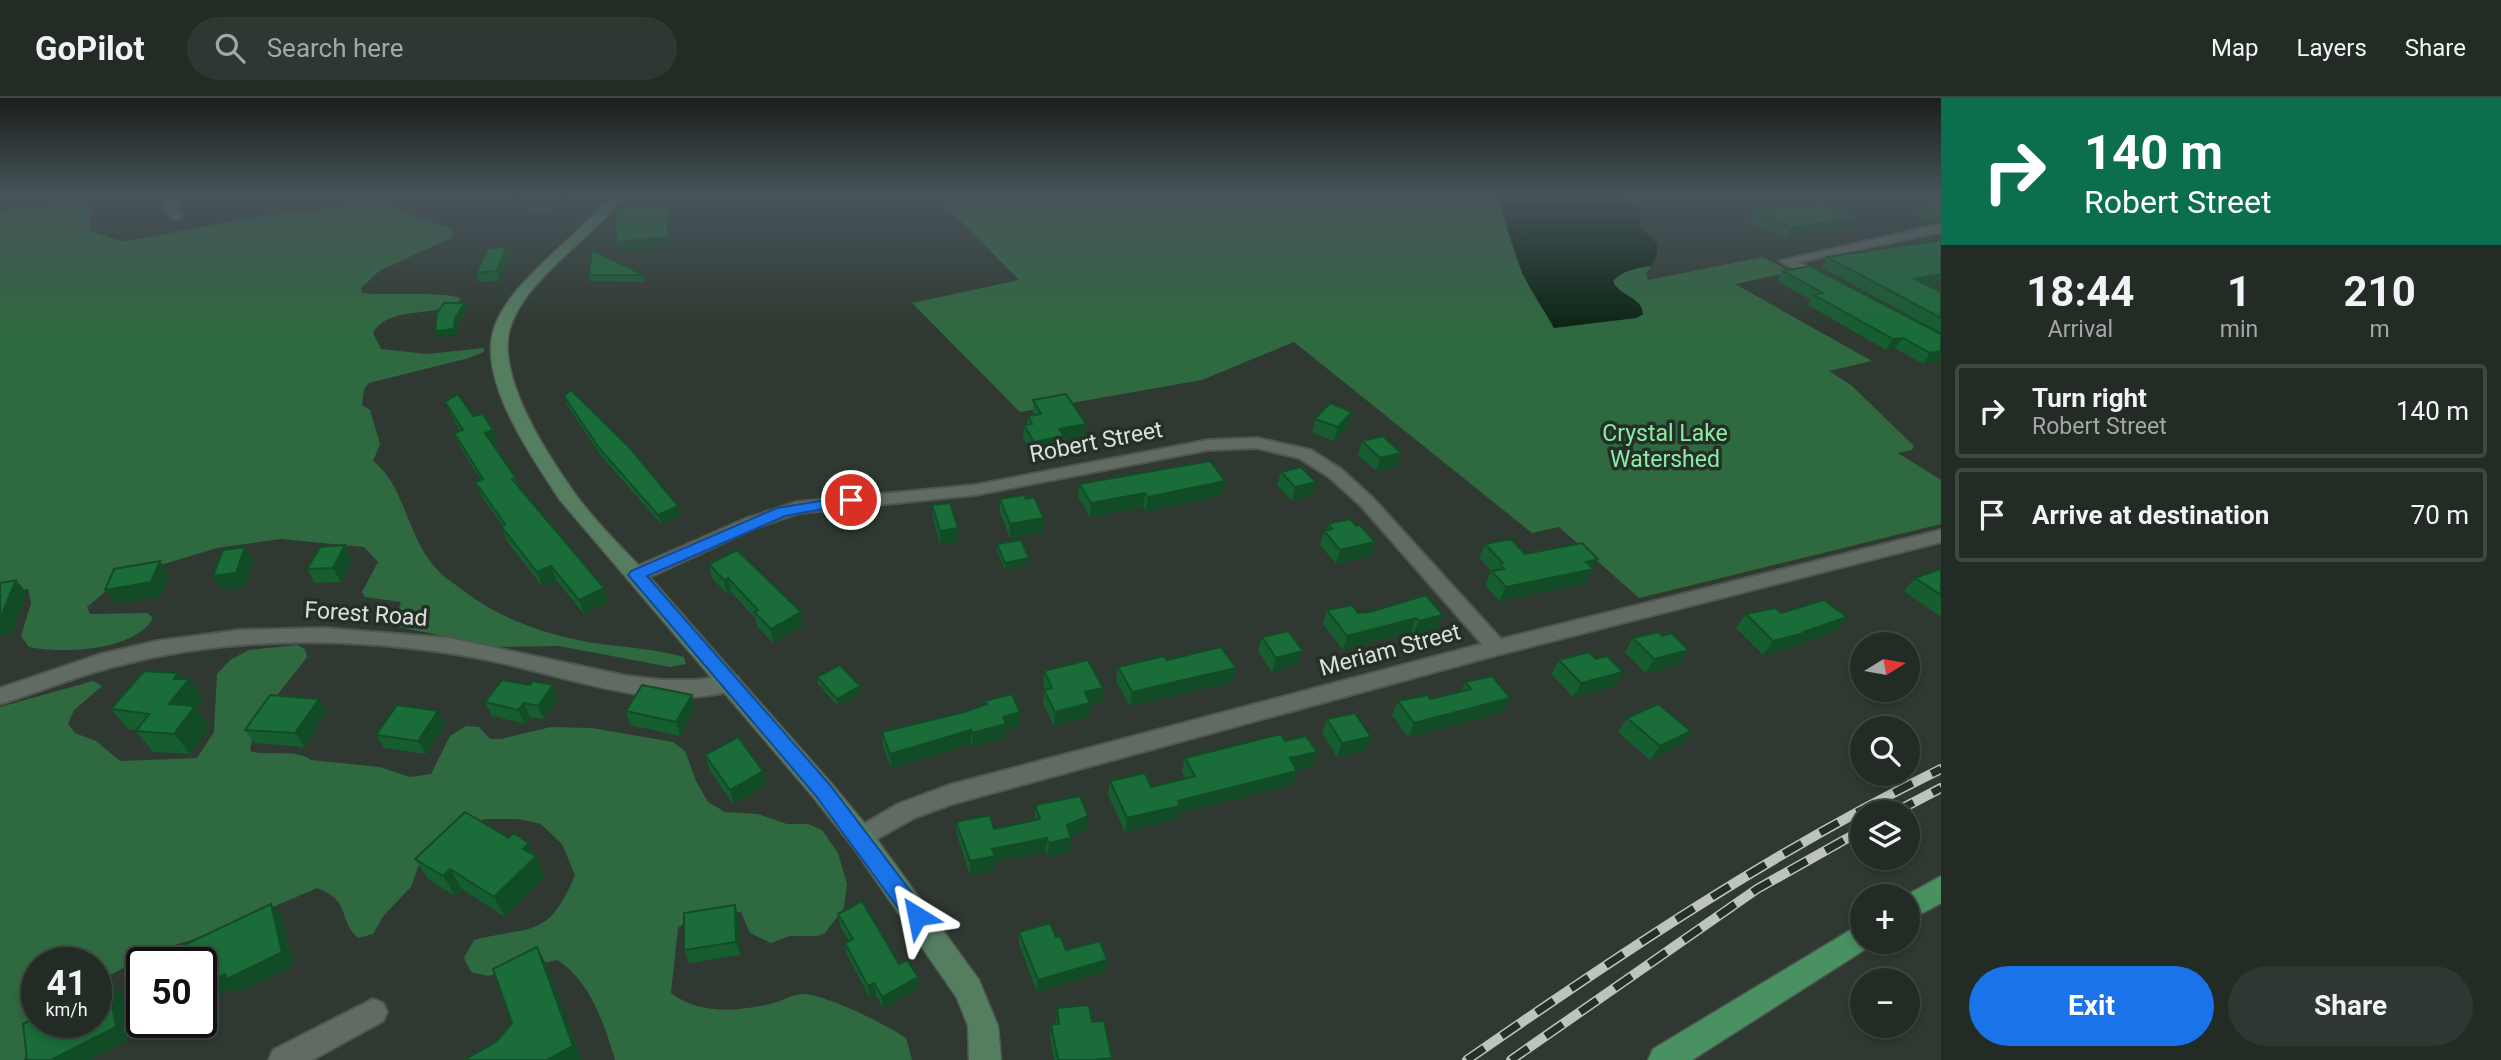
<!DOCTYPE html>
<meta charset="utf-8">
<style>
:root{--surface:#232b25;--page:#2f3732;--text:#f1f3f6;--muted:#a3a7a7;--line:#404742;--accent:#1a73e8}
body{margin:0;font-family:Roboto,sans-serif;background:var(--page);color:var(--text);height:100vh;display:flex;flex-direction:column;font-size:26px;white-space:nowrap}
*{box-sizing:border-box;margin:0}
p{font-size:23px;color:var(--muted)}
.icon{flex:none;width:38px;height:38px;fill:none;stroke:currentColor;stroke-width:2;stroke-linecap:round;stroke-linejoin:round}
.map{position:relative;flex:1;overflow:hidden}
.details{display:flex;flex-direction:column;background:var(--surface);width:560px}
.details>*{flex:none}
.top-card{background:#0b6e4f;color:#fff;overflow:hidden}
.needle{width:46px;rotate:79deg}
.fabs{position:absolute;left:1850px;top:534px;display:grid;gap:14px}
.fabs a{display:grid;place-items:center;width:70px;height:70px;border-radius:50%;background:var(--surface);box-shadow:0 4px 10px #0003,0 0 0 2px var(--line);font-size:35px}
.speed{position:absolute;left:21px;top:849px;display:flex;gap:14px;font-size:35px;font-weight:700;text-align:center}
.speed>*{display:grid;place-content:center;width:91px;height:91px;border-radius:50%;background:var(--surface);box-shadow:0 4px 10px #0003,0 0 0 2px var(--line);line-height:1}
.speed small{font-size:18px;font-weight:400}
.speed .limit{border:4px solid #111;border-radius:10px;background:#fff;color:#111}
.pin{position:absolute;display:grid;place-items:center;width:60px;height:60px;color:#fff;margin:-30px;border:4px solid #fff;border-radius:50%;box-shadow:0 2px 7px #0007}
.me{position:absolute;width:77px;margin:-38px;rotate:325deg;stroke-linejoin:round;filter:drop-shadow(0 0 5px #0008)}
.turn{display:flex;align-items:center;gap:24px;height:147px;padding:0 28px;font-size:32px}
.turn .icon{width:91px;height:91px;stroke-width:2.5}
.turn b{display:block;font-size:49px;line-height:60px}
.eta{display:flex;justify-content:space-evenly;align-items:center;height:119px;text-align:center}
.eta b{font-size:42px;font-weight:700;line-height:49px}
.action{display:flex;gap:14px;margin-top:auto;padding:14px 28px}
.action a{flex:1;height:80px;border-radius:42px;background:var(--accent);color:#fff;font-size:28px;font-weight:700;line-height:80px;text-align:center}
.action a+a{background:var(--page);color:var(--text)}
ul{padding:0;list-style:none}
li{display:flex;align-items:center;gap:21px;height:94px;margin:0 14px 10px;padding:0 14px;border:4px solid var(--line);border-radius:7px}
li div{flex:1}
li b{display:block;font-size:26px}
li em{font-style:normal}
header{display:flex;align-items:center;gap:42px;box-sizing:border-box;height:98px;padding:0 35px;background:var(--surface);border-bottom:2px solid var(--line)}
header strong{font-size:33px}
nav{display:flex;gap:38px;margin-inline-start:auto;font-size:24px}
.search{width:490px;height:63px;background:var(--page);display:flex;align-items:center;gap:18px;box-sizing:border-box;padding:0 24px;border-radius:38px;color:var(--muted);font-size:26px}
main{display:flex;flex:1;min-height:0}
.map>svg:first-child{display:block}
</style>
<header>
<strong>GoPilot</strong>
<div class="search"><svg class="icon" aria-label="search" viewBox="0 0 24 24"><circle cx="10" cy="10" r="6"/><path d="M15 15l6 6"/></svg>Search here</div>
<nav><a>Map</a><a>Layers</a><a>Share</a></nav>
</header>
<main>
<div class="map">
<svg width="1941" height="962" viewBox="0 0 1941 962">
<rect width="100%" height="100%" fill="#2f3931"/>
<path fill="#2f6940" d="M355,98H421L394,104L390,109L451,131L453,135L451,140L379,173L361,190L362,195C384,198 448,193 461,201C441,222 390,205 373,235L381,251L427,256L484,250V254L469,260L369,285L364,291L362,307L370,312L380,346L373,363C402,384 407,433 430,463C442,479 447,480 461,491C500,521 545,537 594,545C623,549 655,551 684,559L686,566L670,569L559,548L499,549L399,529L395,524L401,504L365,499L362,494L378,464L364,449L281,441L217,450L154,469L112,488L87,509L90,516L147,515L153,520C136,553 61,556 29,549L21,538L31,505L28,491L0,496V113L81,102L92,117L89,128L91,133L121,143L132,142L260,118L339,110L349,107Z
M936,98H1497C1510,140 1520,184 1549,219L1587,225L1636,220L1643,216C1636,197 1620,198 1613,183C1621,173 1639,169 1651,168L1646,176L1648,182L1763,159L1791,174L1735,186L1872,263L1829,273L1851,287L1914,348L1912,352L1898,355L1941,382V426L1639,500L1559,429L1532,435L1294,244L1202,282L1020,314L912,205L1019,182Z
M297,547L305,551L307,559C287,587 254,618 250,653C269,659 296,650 311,662L380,669L410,679L431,676L450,638L466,628L479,629L490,641H501L551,629L592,630L673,644L685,653L696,683L708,704L725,714L758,716L787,726H808L822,732L838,755L847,786L844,810L825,835L817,838H790L771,845L750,835L741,814L692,819L678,830L671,895C698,916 737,914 770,906C780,904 791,897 801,896C822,894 887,927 906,940L912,962H615C605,927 589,881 557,862L488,878L471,874L464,860L474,842C532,827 548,842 575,777L562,746L541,726L518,721H486L459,728L419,766L411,789L384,817L373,836L358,840C336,819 353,804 317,790L208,837L161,851L96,884V864H37V924L24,962H0V609L93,583L102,588L74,612L68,626L75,635L96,643L120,663L197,660L214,634L217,576L230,562L249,552Z"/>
<path fill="#0a2312" d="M1497,98H1624L1641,112L1640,127L1657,146V156L1651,168C1639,169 1621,173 1613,183C1618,198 1642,198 1643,216L1636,220L1554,230L1522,175Z"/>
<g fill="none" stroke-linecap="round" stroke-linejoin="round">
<defs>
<path id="street" d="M161,98H173L182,117L180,120H172Z
M1941,126V134L1799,164L1828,180L1830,183L1823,187L1780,163Z
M1257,340L1311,352L1341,371L1373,400L1501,541L1941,432V444L1497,557L952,706L914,720L861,750L852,747L849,740L852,733L898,706L949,687L1482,546L1361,408L1329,379L1299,360L1257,350L1208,352L975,397L799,415L757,429L643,482L636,484L626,477L629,472L745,421L797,404L975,387L1208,342Z
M323,530L449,540L627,578L662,582H697L730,577L738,579L741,585L738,591C666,613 589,586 519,569C483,560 447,554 410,550C311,539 212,543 116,568C76,578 39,594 0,606V590L101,556L157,543L240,532Z
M373,901L383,905L387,914L383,923L312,962H269L273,952Z"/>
<path id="secondary" d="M610,98H623C592,142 526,179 510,230C496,277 545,353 571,390C595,425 628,455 656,486C714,553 773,619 832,686L870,732L979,882L998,928L1001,962H969L968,928L957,900L852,748L814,700L560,402C534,363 488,296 491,247C492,222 510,199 526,182C553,153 585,129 610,98Z"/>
<path id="primary" d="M1941,778V805L1908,823V798H1905Z
M1862,825V844H1874L1872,847L1692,962H1648L1653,951Z"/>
</defs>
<use href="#street" stroke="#4e564f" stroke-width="4"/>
<use href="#secondary" stroke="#4e564f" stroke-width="3"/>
<use href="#primary" stroke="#4e564f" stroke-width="3"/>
<use href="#street" fill="#606b62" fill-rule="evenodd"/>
<use href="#secondary" fill="#557e61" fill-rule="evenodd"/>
<use href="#primary" fill="#499161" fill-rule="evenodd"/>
<defs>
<path id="rail-far1" d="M1938,672L1941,671"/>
<path id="rail" d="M1895,714L1941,690
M1467,962C1620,856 1773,753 1941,671
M1511,962L1757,791L1862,732"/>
</defs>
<use href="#rail-far1" stroke="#bdc3be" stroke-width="8"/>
<use href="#rail" stroke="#bdc3be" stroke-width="10"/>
<use href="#rail-far1" stroke="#252f27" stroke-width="5" stroke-dasharray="17" stroke-linecap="butt"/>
<use href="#rail" stroke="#252f27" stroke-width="7" stroke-dasharray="21" stroke-linecap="butt"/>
</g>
<path fill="#165d30" d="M510,98H571L558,114L512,112L509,101Z
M1885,98H1941V124L1936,125L1884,101L1886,99Z
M1754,114L1849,130L1787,141L1749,124Z
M510,159L500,183L479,184L476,175Z
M1827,159L1929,188L1941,194V235L1821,169Z
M1783,173L1941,236V262L1923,266L1895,250L1886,252L1808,207L1811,202L1777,183Z
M589,177H644L645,184L590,183Z
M564,298L678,408L680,417L661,426L602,359L567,307Z
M1033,302L1084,339L1064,342L1063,351L1034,357L1023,340L1024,327H1027L1028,318L1034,317L1033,314Z
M445,304L473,318L493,332L498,346L493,347L516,380L519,389L608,504L584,516L556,482L542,488L506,442L502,427L481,397L475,384L481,382L460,349L454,335L460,333L451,317Z
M1352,314L1348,327L1334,343L1312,334L1315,321Z
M1362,343L1397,369L1376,373L1358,357Z
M1281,374L1316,384L1312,397L1292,403L1277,387Z
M1079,386L1222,397L1146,413L1143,409L1090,419L1078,399Z
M1000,401L1043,434L1010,440L1000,414Z
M932,407L958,444L940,447L933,421Z
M1328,426L1356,428L1375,444L1371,458L1336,466L1320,447L1324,433L1326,432Z
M997,446L1029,460V467L1005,472L997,453Z
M1485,446L1525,456L1593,471L1586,485L1499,503L1485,487L1491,473L1479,460Z
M352,461L341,484L315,485L307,471Z
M709,466L801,514L803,528L773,545L757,528L756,521L731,494L727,496L712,480Z
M1941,471V519L1904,493L1915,480Z
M1426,497L1437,531L1413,537L1411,534L1343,552L1323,526L1327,512L1358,515L1370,514Z
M1781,515L1836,533L1797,546L1794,549L1763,557L1736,530L1746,516Z
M1262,539L1298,567L1272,574L1258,553Z
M1633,540L1680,566L1645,575L1625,554Z
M1596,561L1623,574L1615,588L1573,599L1551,576L1559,562Z
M1167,562L1236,570L1233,584L1130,608L1116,583L1118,569Z
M1044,573L1103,590L1102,604L1090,607L1089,619L1054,628L1043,606L1044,592H1045L1043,587Z
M817,579L861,595L838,608L818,586Z
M183,581H189L204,602L197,611L210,629L190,656L153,654L136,633L128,631L111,611Z
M1465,584L1510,600L1503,614L1408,639L1392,617L1398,603L1430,601L1461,594Z
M530,587H553L558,601L544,621L530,619L525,626L492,618L485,604Z
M985,603L1020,628L1006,632L1005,640L972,649L971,646L891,670L883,648L882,634L964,614L985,607Z
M695,611L680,638L630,627L626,613Z
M438,613L445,627L426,656L384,650L376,637Z
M327,614L304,649L255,645L245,632Z
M1627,620L1681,647L1650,662L1618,634Z
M1327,621L1371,639L1365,653L1337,659L1322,635Z
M1285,643L1317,654L1312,668L1296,672L1293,687L1178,715L1177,721L1125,734L1108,697L1110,683L1151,689L1186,680L1182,674L1185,660Z
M705,657L763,673L766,687L733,706L709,671Z
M1035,707L1087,732L1071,738L1070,754L1047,759L1046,754L995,764L994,772L970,777L957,737L956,724L994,731L1035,722Z
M509,740L529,745L545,778L505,819L462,791L455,798L428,781L415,761Z
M838,816L899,866L918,891L883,911L876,897L870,900L847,857L845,845L849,843L840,828Z
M739,820L740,857L689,865L684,852Z
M1019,834L1056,839L1066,852L1105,874L1037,894L1019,846Z
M1057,910L1092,924L1112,960L1111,962H1054L1050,939L1051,927L1056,926Z"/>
<path fill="#124c27" d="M559,98H571L558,114L555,103Z
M668,106L669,114L670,148L618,153L616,144Z
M1855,119L1849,130L1787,141L1792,130Z
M507,149L510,159L500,183L497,173Z
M1941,176V186L1908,191L1915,181Z
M465,205L467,212L458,226L457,237L438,240L435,233L455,220Z
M1903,240L1895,250L1886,252L1893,241Z
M1941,253V262L1923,266L1930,255Z
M1352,314L1348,327L1334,343L1338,329Z
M1086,326L1084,339L1064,342L1063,351L1034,357V344L1059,331Z
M493,332L498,346L490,348L485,335Z
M1401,355L1397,369L1376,373L1380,360Z
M1225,383L1222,397L1146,413L1148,399Z
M1316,384L1312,397L1292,403L1295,389Z
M1145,395L1143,409L1090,419L1091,405Z
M678,408L680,417L661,426L658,417Z
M1044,420L1043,434L1010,440V426Z
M958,430V444L940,447V433Z
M1375,444L1371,458L1336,466L1340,452Z
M345,447L352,461L341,484L333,470Z
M245,449L254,463L245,489L222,492L213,478Z
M1029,460V467L1005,472V465Z
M1598,461L1586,485L1499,503L1506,489L1586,464Z
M160,463L169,477L161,498L116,506L105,492Z
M551,468L556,482L542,488L537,474Z
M728,480L731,494L727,496L724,482Z
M16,482L27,495L12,535L0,538V521Z
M604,490L608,504L584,516L579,502Z
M801,514L803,528L773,545L771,531Z
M1443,517L1437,531L1413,537L1419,523Z
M1847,519L1836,533L1797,546L1794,549L1763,557L1773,543Z
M1416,520L1411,534L1343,552L1347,538Z
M1689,552L1680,566L1645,575L1654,561Z
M1303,553L1298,567L1272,574L1276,560Z
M1236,570L1233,584L1130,608L1132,594Z
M1623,574L1615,588L1573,599L1581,585Z
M178,575L186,585L189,581L204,602L197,611L210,629L190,656L174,636L169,606L174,581Z
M553,587L558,601L544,621L538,608Z
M860,588L861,595L838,608L837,601Z
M1103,590L1102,604L1090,607L1089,619L1054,628L1055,614L1085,594Z
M692,597L695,611L680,638L676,624Z
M1510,600L1503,614L1408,639L1414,625Z
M319,601L327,614L304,649L295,635Z
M524,605L530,619L525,626L518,612Z
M438,613L445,627L426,656L418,643Z
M1020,614V628L1006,632L1005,640L972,649V635L1003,619Z
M971,632V646L891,670L890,656Z
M1691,633L1681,647L1650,662L1660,648Z
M1371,639L1365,653L1337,659L1342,645Z
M1317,654L1312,668L1285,674L1290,660Z
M763,673L766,687L733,706L730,692Z
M1297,673L1293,687L1178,715L1177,721L1125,734L1127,720L1178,703Z
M1088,718L1087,732L1065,740L1067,727Z
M1047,740L1046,754L995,764L994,772L970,777V763L992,751Z
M1071,740L1070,754L1047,759L1049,745Z
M529,745L545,778L505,819L494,799L523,751Z
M450,771L462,791L455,798L443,778Z
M271,806L282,819L294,867L239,894L235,890L201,907V888Z
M735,807L739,820L740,857L736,844Z
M537,849L547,868L582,962H547Z
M1107,862L1105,874L1037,894L1038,882Z
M918,879V891L883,911L882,899Z
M108,884L123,897L131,941L90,962H51Z
M874,885L876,897L870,900L868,888Z"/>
<path fill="#1a6c38" stroke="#124c27" stroke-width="2" d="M510,98H559L555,103L509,101Z
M1907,98H1941V113Z
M1821,103L1855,119L1792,130L1754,114Z
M668,106V139L616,144L615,111Z
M1941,142V176L1915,181L1941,194V220L1827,159Z
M507,149L497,173L476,175L488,150Z
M592,152L644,177H589Z
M1810,168L1941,236V253L1930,255L1903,240L1893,241L1814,197L1823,195L1783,173Z
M444,205H465L455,220L454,231L435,233L437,215Z
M571,292L630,350L678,408L658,417L599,350L564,298Z
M458,296L473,318L483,316L493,332L485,335L516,380L512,381L604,490L579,502L551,468L537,474L501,428L505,426L475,384L483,381L454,335L463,332L445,304Z
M1066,296L1086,326L1059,331L1064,338L1034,344L1024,327L1032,326L1028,318L1041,316L1033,302Z
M1330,305L1352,314L1338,329L1315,321Z
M1383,338L1401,355L1380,360L1362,343Z
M1210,363L1225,383L1148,399L1145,395L1091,405L1079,386Z
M1301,369L1316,384L1295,389L1281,374Z
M1024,397L1026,401L1034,399L1044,420L1010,426L1000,401Z
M950,405L958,430L940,433L932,407Z
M1350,421L1356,428L1360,427L1375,444L1340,452L1324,433L1332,431L1328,426Z
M1511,441L1525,456L1582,445L1598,461L1586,464L1594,471L1506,489L1491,473L1504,471L1500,466L1503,465L1485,446Z
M1021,442L1029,460L1005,465L997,446Z
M345,447L333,470L307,471L320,449Z
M245,449L236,475L213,478L223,452Z
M737,452L801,514L771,531L754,514L758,512L728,480L724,482L709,466Z
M160,463L151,484L105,492L114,471Z
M1941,471V497L1915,480Z
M16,482L0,521V485Z
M1426,497L1443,517L1419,523L1416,520L1347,538L1327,512L1352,507L1358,515L1370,514Z
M1824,502L1847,519L1803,534L1805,535L1773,543L1746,516L1775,510L1781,515Z
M1288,533L1303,553L1276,560L1262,539Z
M1658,534L1662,538L1671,535L1689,552L1654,561L1633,540Z
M1221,549L1236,570L1132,594L1118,569L1164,558L1167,562Z
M1589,554L1596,561L1607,558L1623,574L1581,585L1559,562Z
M1088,562L1103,590L1085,594L1090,605L1055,614L1044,592L1052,590L1044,573Z
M840,567L860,588L837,601L817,579Z
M144,573L178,575L174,581H189L169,606L195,608L174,636L136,633L149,616L111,611Z
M1492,578L1510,600L1414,625L1398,603L1428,597L1430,601L1471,591L1465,584Z
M502,582L530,587L533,583L553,587L538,608L524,605L518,612L485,604Z
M642,587L692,597L676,624L626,613Z
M1012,596L1020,614L1003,619L1006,626L972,635L971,632L890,656L882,634L964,614L987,606L985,603Z
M270,597L319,601L295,635L245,632Z
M1658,606L1691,633L1660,648L1627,620Z
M397,607L438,613L418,643L376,637Z
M1355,615L1371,639L1342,645L1327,621Z
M1281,636L1285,643L1306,638L1317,654L1290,660L1297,673L1178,703L1180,708L1127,720L1110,683L1145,675L1151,689L1195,678L1185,660Z
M738,639L763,673L730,692L705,657Z
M1080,698L1088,718L1067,727L1071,740L1049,745L1047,740L992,751L995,758L970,763L956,724L990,717L994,731L1040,721L1035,707Z
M465,714L509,740L513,735L529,745L523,751L536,758L494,799L450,771L443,778L415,761Z
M862,803L899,866L907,862L918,879L882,899L874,885L868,888L845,845L853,841L838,816Z
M271,806L282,854L227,881L225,876L201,888V864H183L180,849Z
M735,807L736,844L684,852V815Z
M1050,825L1056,839L1060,838L1066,852L1100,843L1107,862L1038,882L1019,834Z
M537,849L573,948L547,962H464L496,944L512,925L493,871Z
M108,884L116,929L51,962H27L23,926L37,919V924H96V890Z
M1089,907L1092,924L1104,923L1112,960L1095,962H1058L1051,927L1059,926L1057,910Z"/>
<linearGradient id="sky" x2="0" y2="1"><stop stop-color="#1a1f1b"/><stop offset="0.42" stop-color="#47545a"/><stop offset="1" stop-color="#47545a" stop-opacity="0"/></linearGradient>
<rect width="1941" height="233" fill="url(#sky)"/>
<path fill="#1a73e8" stroke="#114b97" stroke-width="2" d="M851,398L856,399V405L785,418L647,478L830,687L924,811L927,818L924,825L917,828L909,825L816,698L628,477L631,473L777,410Z"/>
<g text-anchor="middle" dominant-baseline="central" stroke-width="7" stroke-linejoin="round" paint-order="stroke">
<g font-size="23" fill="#86eda2" stroke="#252f27">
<text x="1665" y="335">Crystal Lake<tspan x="1665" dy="26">Watershed</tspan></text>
</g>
<g font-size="23" fill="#dae0db" stroke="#252f27">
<text transform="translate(1096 344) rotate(-11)">Robert Street</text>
<text transform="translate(366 516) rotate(4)">Forest Road</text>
<text transform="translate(1390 552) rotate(-15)">Meriam Street</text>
</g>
</g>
</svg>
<div class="fabs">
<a><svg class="needle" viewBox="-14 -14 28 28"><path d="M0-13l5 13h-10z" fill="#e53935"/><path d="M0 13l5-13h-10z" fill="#a3a7a7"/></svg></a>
<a><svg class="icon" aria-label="search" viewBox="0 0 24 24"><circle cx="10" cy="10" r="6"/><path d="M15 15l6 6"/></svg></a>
<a><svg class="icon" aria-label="layers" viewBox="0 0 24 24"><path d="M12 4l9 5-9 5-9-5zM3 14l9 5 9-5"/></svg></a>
<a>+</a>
<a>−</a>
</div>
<div class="speed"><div>41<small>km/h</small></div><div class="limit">50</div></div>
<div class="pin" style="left:851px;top:402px;background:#d93025"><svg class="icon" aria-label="arrive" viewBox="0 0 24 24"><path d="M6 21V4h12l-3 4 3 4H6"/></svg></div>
<svg class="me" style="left:917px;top:818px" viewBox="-20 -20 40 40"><path d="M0-17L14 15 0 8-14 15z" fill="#1a73e8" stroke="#fff" stroke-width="4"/></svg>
</div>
<section class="details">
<div class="top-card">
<div class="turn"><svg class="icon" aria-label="right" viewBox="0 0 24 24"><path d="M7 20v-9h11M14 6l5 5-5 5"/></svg><div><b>140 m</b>Robert Street</div></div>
</div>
<div class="eta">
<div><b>18:44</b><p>Arrival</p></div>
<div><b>1</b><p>min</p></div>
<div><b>210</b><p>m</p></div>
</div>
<ul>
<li><svg class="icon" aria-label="right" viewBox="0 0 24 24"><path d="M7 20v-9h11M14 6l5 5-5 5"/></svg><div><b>Turn right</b><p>Robert Street</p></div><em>140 m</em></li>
<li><svg class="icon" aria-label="arrive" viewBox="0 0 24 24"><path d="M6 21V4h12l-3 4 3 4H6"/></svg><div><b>Arrive at destination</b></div><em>70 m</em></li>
</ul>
<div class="action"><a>Exit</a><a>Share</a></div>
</section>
</main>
